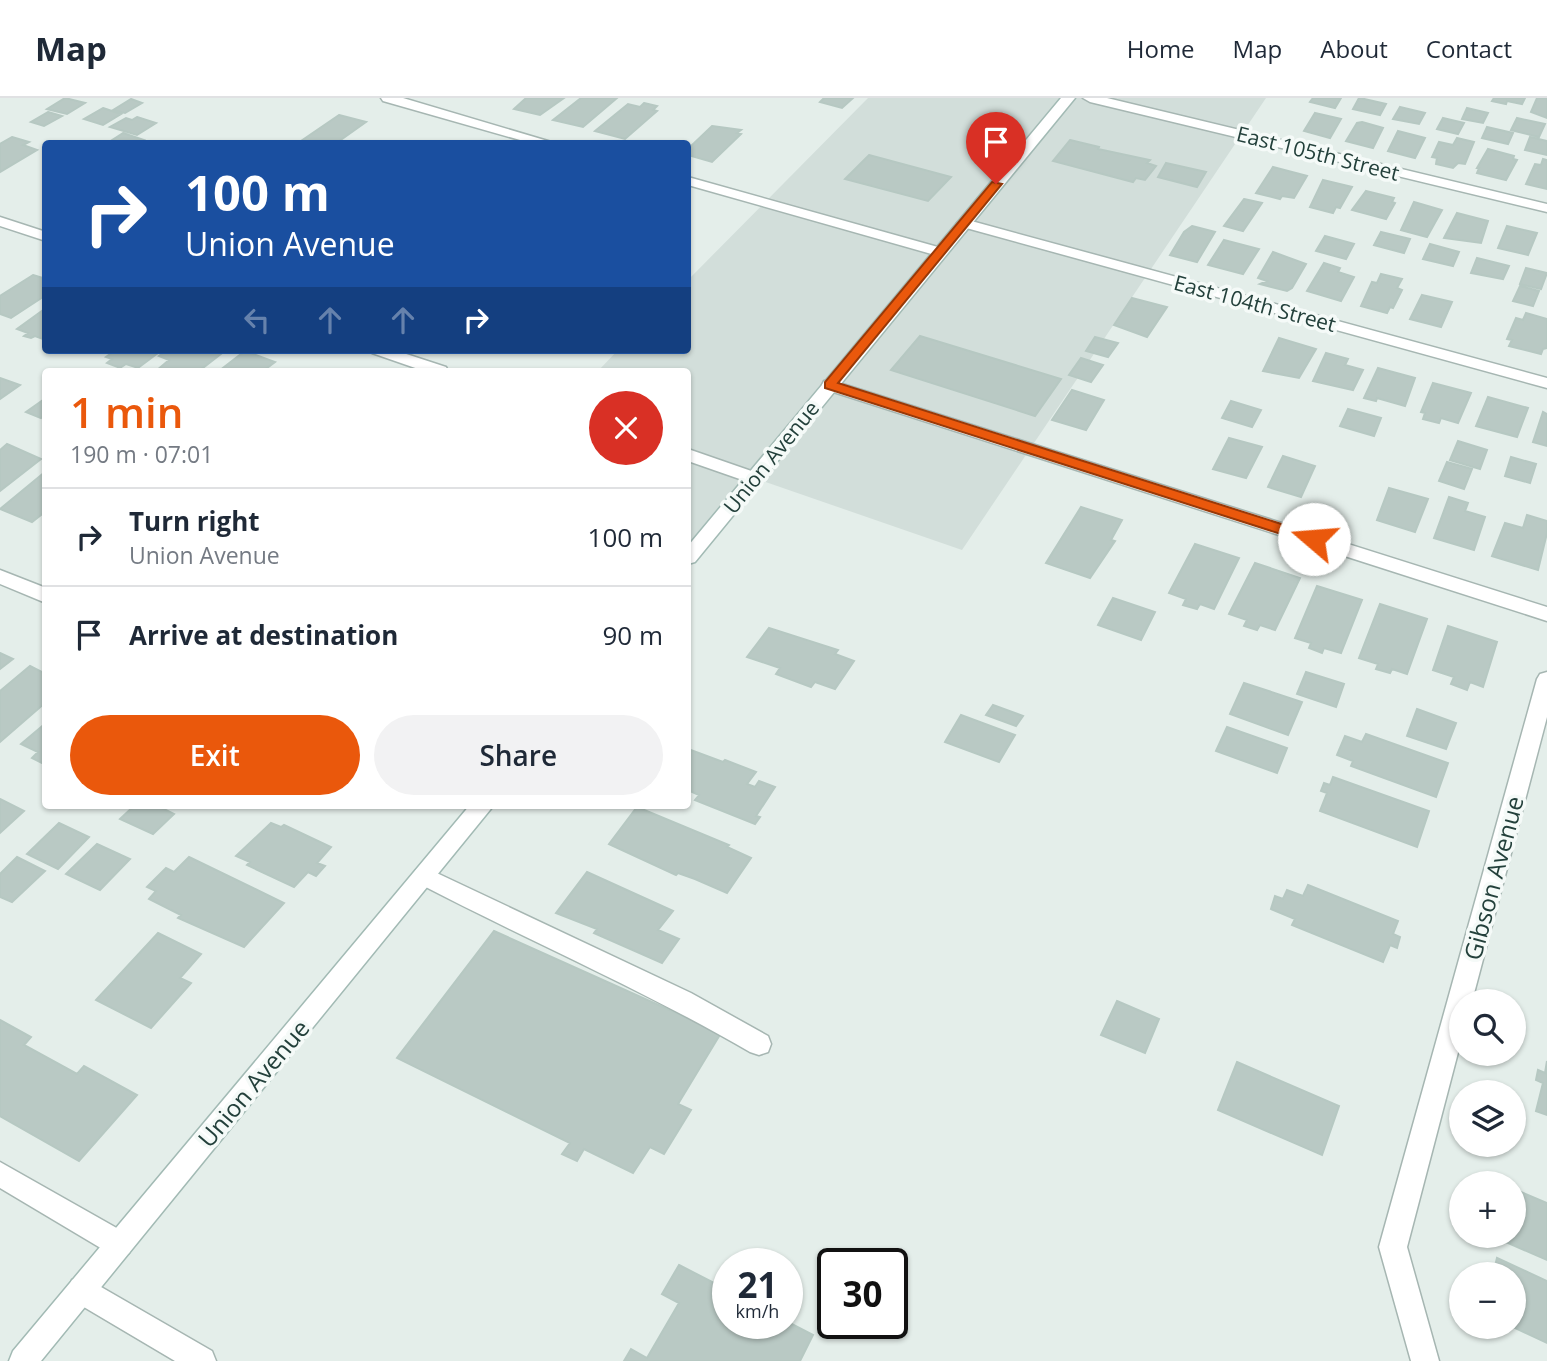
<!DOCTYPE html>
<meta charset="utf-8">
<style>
:root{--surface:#fff;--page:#f2f2f3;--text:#1f2937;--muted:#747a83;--line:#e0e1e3;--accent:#ea580c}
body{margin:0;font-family:"Open Sans",sans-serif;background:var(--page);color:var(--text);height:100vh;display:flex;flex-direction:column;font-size:26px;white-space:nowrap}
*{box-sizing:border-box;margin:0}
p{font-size:23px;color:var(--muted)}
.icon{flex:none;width:38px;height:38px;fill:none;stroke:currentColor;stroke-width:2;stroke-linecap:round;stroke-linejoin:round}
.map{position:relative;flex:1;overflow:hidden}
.details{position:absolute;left:42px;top:270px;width:649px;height:441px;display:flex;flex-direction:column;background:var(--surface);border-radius:7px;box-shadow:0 2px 5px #0004}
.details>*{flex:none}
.hud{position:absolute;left:42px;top:42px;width:649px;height:214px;border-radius:7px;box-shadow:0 2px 5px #0004;background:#1a4fa0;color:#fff;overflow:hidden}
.tools{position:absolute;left:1449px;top:891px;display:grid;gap:14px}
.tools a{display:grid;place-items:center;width:77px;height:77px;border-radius:50%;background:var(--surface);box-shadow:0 2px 5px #0004;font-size:35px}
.speed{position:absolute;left:712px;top:1150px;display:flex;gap:14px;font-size:35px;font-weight:700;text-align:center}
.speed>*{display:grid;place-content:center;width:91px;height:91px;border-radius:50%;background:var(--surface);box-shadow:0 2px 5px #0004;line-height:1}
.speed small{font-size:18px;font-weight:400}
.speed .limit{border:4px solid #111;border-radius:10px;background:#fff;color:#111}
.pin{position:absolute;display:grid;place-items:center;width:60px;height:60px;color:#fff;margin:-72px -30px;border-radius:50% 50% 50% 0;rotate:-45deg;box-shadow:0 0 7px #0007}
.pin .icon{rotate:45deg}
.me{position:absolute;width:77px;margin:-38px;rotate:288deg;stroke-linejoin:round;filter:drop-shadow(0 0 5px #0008)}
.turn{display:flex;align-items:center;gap:24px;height:147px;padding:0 28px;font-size:32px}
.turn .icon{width:91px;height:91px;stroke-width:2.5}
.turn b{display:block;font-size:49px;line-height:60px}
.lanes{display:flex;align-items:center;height:66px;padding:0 28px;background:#0003;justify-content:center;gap:35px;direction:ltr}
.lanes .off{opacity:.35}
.round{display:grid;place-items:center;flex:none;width:74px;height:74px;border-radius:37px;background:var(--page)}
.head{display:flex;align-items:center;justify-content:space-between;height:119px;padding:0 28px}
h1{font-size:42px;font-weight:600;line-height:52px;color:var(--accent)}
.button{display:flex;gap:14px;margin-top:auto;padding:14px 28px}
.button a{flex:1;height:80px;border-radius:42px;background:var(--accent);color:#fff;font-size:28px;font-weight:600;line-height:80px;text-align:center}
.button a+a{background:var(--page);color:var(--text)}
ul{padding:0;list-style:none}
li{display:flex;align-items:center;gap:21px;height:98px;padding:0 28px;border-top:2px solid var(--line)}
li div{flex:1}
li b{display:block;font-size:26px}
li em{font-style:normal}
header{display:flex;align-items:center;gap:42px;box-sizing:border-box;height:98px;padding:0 35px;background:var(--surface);border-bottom:2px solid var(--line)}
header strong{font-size:33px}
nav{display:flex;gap:38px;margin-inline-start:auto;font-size:24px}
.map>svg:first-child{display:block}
</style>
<header>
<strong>Map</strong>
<nav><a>Home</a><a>Map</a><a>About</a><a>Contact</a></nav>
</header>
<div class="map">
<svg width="1547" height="1263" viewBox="0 0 1547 1263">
<rect width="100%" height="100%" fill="#e4eeea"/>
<path fill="#d2deda" d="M868,0H1266L962,452L754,380L688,460V273H598L618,252H688V182Z"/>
<path fill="#b9c9c4" stroke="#b6c8c2" stroke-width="2" d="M65,0L85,5L67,16L47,11Z
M526,0H564L540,17L514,11Z
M581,0H617L583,29L553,22Z
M824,0H853L842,10L820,4Z
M1313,0H1341L1335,10L1310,4Z
M1359,0H1360L1386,6L1380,17L1353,11Z
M1494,0H1525L1522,6L1507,3L1506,6L1492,3Z
M1537,0H1547V20L1531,14Z
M131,1L142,5L125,15L113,12Z
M644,5L657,8L653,12L657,13L625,41L595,33L628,6L640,9Z
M1400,9L1425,15L1419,26L1393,21Z
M103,10L121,16L103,27L84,21Z
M1467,10L1488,15L1483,25L1462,21Z
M48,14L62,18L44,28L31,24Z
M1315,15L1341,21L1330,40L1304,33Z
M339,17L366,24L335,46L298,45Z
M137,19L156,25L137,37L110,29L126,20L132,22Z
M1443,20L1464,25L1458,36L1437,31Z
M1517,20L1545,26L1539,39L1511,32Z
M1362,24L1383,30L1373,50L1346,43L1357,25Z
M712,28L741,32L737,35L741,36L712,64L688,57V51Z
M1487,29L1513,35L1508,46L1482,40Z
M1398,33L1425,40L1415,60L1388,53Z
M123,35L144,42L138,46H106Z
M12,39L29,44L23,47L37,52L0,74V46Z
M1530,39L1547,43V57L1525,52Z
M1457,40L1474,44L1465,66L1458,65L1453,70L1436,66L1437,60L1432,59L1439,44L1453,47Z
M1070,42L1099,49L1098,51L1150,62L1147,65L1156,68L1145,82L1136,80L1133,84L1053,63Z
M1488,51L1514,58L1513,61L1517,62L1506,82L1477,75L1479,70H1477Z
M869,57L951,79L928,103L845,81Z
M1543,61L1547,62V91L1526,86L1535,66L1541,67Z
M1166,65L1206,74L1197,89L1158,79Z
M1273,69L1307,78L1294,100L1282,98L1280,101L1256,95Z
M1323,82L1352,89L1340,110L1336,109L1333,115L1310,109Z
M1366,93L1394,100L1392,104L1395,105L1386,121L1352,112Z
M1244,101L1262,105L1243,133L1224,128Z
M1414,104L1442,112L1427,139L1401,132Z
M1457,115L1488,123L1481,145L1444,140Z
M1192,128L1215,134L1197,164L1170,157L1184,134Z
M1507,128L1537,135L1528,157L1498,150Z
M1381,134L1410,141L1404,155L1374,147Z
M1325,138L1354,146L1346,161L1316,153Z
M1224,142L1259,151L1243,176L1208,167Z
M1430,146L1459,154L1453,168L1423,161Z
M1273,154L1306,166L1292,190L1287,193L1260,186L1267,183L1258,180Z
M1477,160L1509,168L1503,181L1471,175Z
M1324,165L1340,170L1338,174L1354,179L1341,203L1307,193Z
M1526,170L1547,175L1541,191L1520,186Z
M1381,176L1402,181L1397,190L1402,192L1393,210L1390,209L1387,215L1361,208L1372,184L1377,185Z
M33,177L46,181V197L11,220L0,216V198Z
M1520,188L1539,193L1533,208L1513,203Z
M1422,197L1452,204L1441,229L1410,221Z
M1132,200L1167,209L1147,239L1114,227Z
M46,210V242L35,238L31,240L24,238L28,235L17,231Z
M1526,215L1547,221V250L1543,251L1541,256L1509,248L1512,242L1507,241L1516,220L1523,222Z
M920,238L1061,281L1035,318L891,272Z
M1095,239L1118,245L1108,259L1086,253Z
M1279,240L1316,251L1299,280L1263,273Z
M116,252H162L138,270L126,266L120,270L107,265L112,261L106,259Z
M167,252H226L199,273H156L169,262L159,258Z
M245,253L275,264L263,273H219Z
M1326,255L1348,261L1345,267L1363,272L1353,292L1313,283Z
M1081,260L1103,267L1091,284L1069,277Z
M1378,270L1415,280L1405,308L1377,300L1376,303L1364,300Z
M0,280L20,287L0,301Z
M1433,285L1471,295L1458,325L1441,320L1439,325L1423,321L1425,315L1421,314Z
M1072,292L1104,302L1086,332L1052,322Z
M1488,299L1528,310L1517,339L1476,328Z
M46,300V316L41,320L26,314Z
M1231,303L1261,312L1252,329L1222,320Z
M1348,311L1381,320L1374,338L1340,328Z
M1543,314L1547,316V348L1533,344Z
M1229,340L1262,349L1246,380L1213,371Z
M1458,343L1487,352L1480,371L1450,362Z
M7,346L41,361L0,393V352Z
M1283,358L1315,368L1301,399L1268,389Z
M1511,359L1536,366L1530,385L1505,378Z
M1447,364L1472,371L1464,391L1439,383Z
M46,373V413L32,424L0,411Z
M1389,390L1428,401L1415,434L1377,422Z
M1449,399L1468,405L1465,413L1485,419L1474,452L1434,440Z
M1081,409L1122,422L1111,442L1115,443L1090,480L1046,465Z
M1527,417L1547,423V435L1538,472L1492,458L1505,425L1523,430Z
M1195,446L1239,460L1214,511L1200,506L1197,511L1183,507L1186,501L1169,495Z
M1255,465L1300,480L1275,532L1260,527L1257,532L1244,528L1247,522L1229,516Z
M1317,488L1362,502L1341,555L1324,550L1322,555L1309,550L1311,545L1295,540Z
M1113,500L1155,514L1141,542L1098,527Z
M1380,506L1427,521L1407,576L1392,571L1390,575L1376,571L1378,566L1359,560Z
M1448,528L1497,544L1483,589L1470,584L1467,592L1451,586L1454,579L1433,572Z
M769,530L838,552L835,556L854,563L835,591L815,584L811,589L776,576L780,570L747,559Z
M0,555L13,561L0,571Z
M30,568L46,576V604L0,644V593Z
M1306,574L1344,586L1336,609L1297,596Z
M1244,585L1302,604L1288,637L1230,616Z
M993,607L1023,618L1016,628L986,617Z
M1417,611L1456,625L1446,651L1407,638Z
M961,617L1015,637L999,664L945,644Z
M46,625V661L42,665L32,660L38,654L21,646Z
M1227,629L1287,650L1277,675L1216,653Z
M1366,636L1448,665L1436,699L1351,668L1353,663L1337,657L1345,638L1362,644Z
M688,651L723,664L725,662L756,674L747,686L755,689L759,683L775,689L756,718L760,719L755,726L695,702L699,697L688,692Z
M1333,679L1429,713L1417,749L1320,713L1327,695L1321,693L1324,685L1330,687Z
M0,701L24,713L0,735Z
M135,707H156L174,716L153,736L120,721Z
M637,709L729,747L727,749L751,760L727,795L695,781L678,775L676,777L609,746Z
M59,725L89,739L58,771L27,756Z
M271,725L281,729L284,727L331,749L317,765L325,768L316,778L308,774L294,789L247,767L250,764L236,758Z
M97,746L130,761L100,792L66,776Z
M17,759L45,773L12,804L0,799V776Z
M189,759L284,805L244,849L178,820L181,817L149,801L156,793L147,789L166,770L174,774Z
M587,774L673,813L658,832L679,841L662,865L594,835L597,831L556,815Z
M1308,787L1398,823L1393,836L1400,839L1397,850L1390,847L1383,864L1292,827L1295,821L1271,811L1275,798L1283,801L1287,792L1303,798Z
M494,833L721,935L678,1006L691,1012L664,1056L650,1049L633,1075L584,1051L577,1063L562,1056L570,1045L397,960Z
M158,835L201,856L180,880L191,885L151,930L96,902Z
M1117,903L1159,921L1145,955L1101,937Z
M0,922L31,939L24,947L77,976L84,968L137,997L79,1063L0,1018Z
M1547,963V1017L1536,1013L1543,985L1536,982L1538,972L1545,975Z
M1237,964L1339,1008L1322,1057L1218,1012Z
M1514,1091L1547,1105V1162L1501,1142L1502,1138H1514Z
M1497,1160L1547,1183V1245L1511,1228H1514V1176H1493Z
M679,1167L728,1192V1225L788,1224L813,1237L800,1263H624L631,1251L647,1260L679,1205L662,1196Z"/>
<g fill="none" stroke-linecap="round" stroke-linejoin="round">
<defs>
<path id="service" d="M424,769L691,895L768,938L771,946L768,954L759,957L750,954C642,891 527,842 416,784L413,778L416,772Z
M82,1178L212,1253L216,1263H175L72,1202L68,1192L72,1182Z"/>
<path id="minor" d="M381,0H403L558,46H534L383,3Z
M1083,0H1107L1547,106V114L1090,4Z
M688,79L945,151L948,154L945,157H935L688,87Z
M0,119L46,134V143L0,128Z
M964,121L1547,280V290L959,128L957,125Z
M370,252H394L446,269L448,273H424L372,255Z
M830,282L1547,509V523L824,291L822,287L824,283Z
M688,351L760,376L763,380L754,386L688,363Z
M0,472L46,490V505L0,486Z
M1547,574V619L1472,903H1461V943L1407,1149L1439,1263H1411L1379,1149L1537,581L1540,576Z
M0,1064L129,1137L133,1146L129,1155L119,1159L109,1155L0,1090Z"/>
<path id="secondary" d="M1061,0H1075L695,464L688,466V448Z
M470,707H494L41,1263H9L13,1253Z"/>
</defs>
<use href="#service" stroke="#a6b6b2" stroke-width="3"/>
<use href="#minor" stroke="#a6b6b2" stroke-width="3"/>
<use href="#secondary" stroke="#a2bab4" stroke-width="3"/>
<use href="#service" fill="#fff" fill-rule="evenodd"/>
<use href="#minor" fill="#fff" fill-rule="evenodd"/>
<use href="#secondary" fill="#fff" fill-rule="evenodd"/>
</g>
<path fill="#ea580c" stroke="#983908" stroke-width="2" d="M992,84L1002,86L838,285L1319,438V445H1309L825,290V284Z"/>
<g text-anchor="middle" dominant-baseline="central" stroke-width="7" stroke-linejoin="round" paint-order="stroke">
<g font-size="21" fill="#23403b" stroke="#f5faf8">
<text transform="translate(1318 55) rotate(14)">East 105th Street</text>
<text transform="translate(1255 205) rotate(15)">East 104th Street</text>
<text transform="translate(771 359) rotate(-51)">Union Avenue</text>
</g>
<g font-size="24" fill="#23403b" stroke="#f5faf8">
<text transform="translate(1493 780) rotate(-75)">Gibson Avenue</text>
<text transform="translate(253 985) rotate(-50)">Union Avenue</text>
</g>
</g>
</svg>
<div class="tools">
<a><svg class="icon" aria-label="search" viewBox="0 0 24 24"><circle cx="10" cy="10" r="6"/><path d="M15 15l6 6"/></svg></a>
<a><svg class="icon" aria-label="layers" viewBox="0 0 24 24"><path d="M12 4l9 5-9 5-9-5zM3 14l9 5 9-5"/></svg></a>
<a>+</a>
<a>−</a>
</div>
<div class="speed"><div>21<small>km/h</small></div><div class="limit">30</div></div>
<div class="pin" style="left:996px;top:86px;background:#d93025"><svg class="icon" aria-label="arrive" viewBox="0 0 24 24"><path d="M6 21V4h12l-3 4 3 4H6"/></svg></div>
<svg class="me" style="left:1314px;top:441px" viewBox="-20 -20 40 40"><circle r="19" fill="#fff"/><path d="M0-13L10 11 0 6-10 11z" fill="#ea580c"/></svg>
<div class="hud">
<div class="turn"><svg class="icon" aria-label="right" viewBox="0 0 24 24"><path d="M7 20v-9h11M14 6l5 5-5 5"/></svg><div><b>100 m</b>Union Avenue</div></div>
<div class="lanes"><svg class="icon off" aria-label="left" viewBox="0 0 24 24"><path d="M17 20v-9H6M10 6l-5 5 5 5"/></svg><svg class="icon off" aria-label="ahead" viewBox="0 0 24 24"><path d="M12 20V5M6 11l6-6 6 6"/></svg><svg class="icon off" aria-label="ahead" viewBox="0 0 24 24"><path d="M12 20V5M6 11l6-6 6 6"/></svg><svg class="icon" aria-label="right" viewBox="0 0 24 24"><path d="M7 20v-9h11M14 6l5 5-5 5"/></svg></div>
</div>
<section class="details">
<div class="head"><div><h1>1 min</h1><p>190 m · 07:01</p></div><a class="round" style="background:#d93025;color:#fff"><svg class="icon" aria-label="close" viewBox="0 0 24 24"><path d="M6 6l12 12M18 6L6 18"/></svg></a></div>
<ul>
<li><svg class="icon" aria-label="right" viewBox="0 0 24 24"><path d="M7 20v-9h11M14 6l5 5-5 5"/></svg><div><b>Turn right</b><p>Union Avenue</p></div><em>100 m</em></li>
<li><svg class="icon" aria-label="arrive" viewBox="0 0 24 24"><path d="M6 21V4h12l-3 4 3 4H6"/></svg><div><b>Arrive at destination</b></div><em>90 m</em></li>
</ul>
<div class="button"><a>Exit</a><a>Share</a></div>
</section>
</div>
